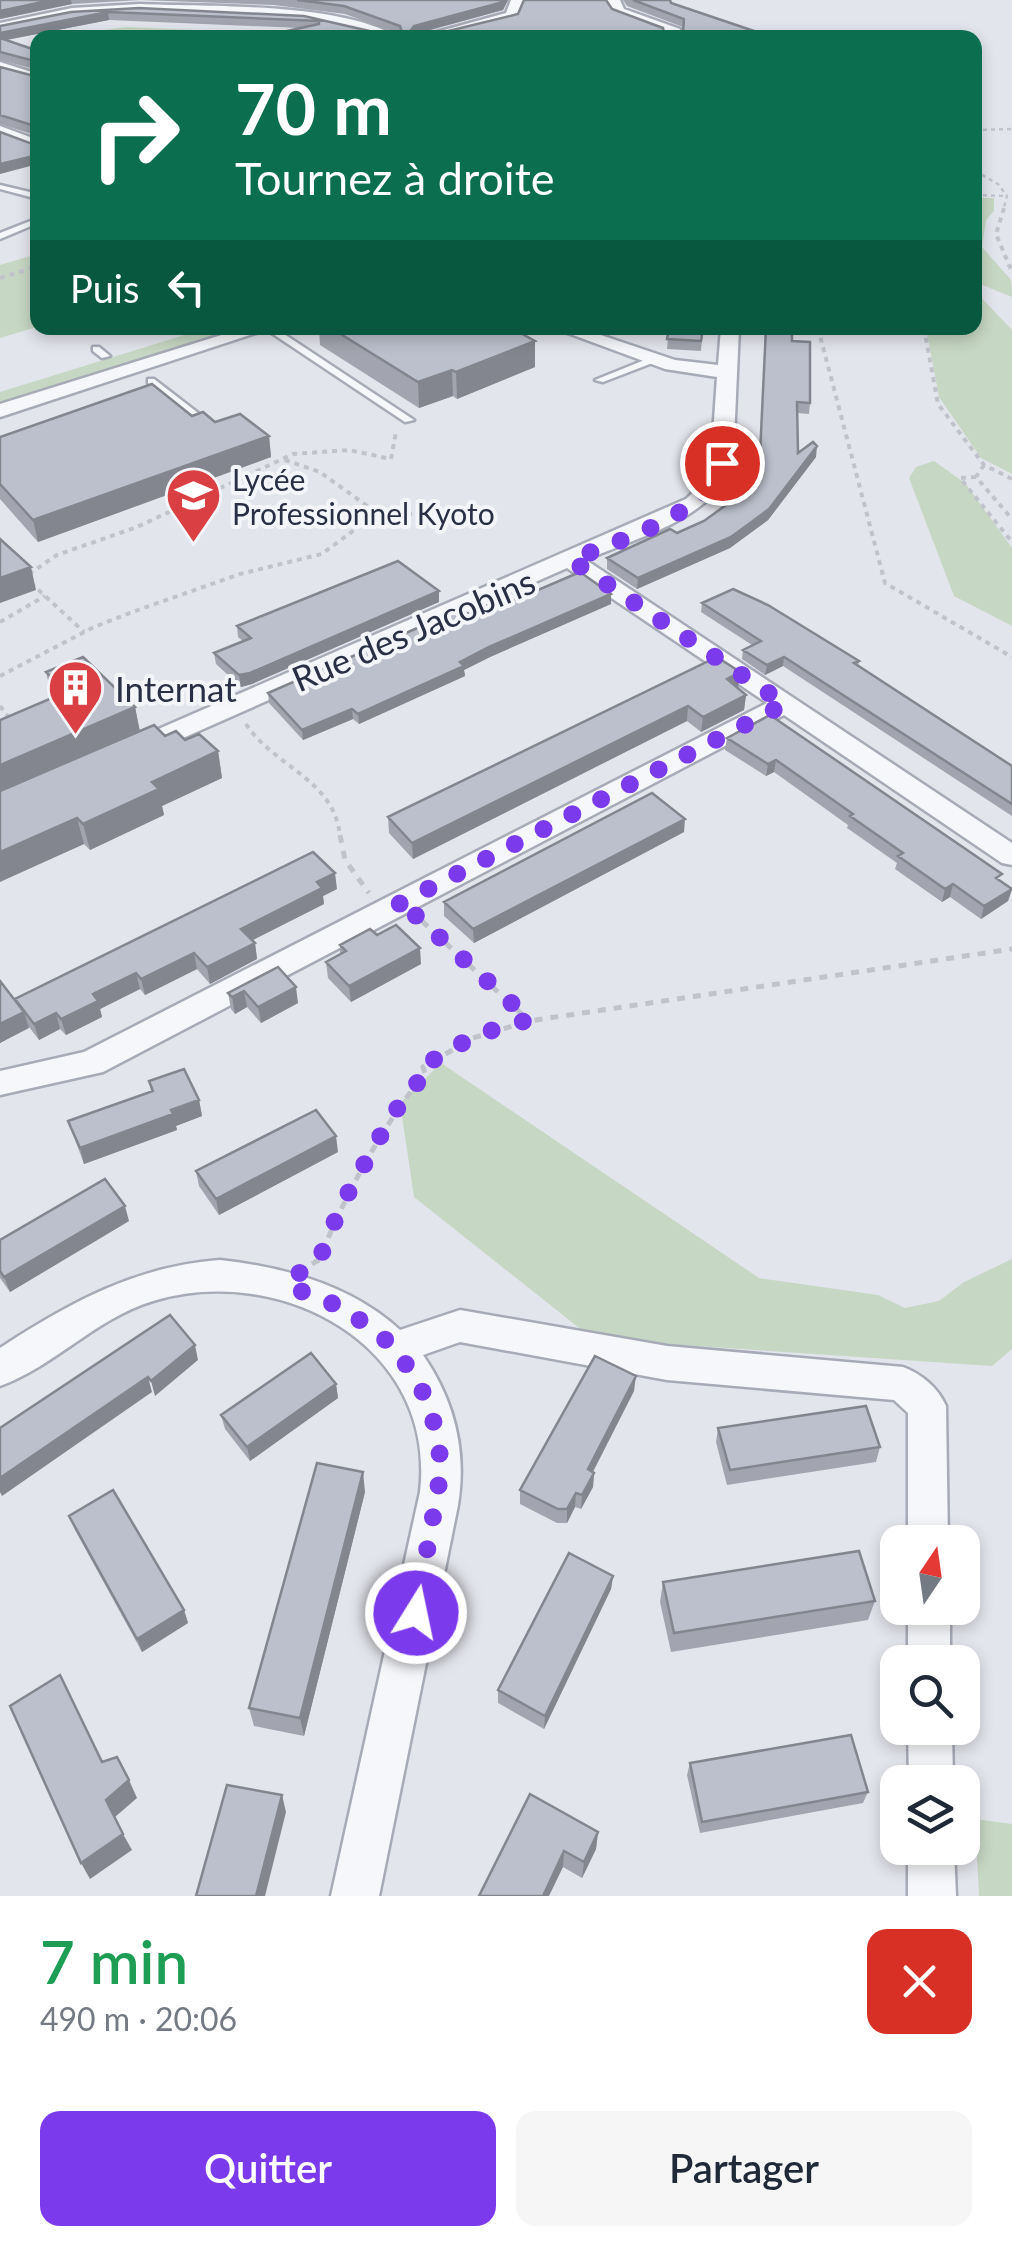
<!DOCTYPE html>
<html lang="fr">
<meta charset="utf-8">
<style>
:root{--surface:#fff;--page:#f6f6f7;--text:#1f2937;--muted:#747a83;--accent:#7c3aed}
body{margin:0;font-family:Lato,sans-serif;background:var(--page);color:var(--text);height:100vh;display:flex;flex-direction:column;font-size:38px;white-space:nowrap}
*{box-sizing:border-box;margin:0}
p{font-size:32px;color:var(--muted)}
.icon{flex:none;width:55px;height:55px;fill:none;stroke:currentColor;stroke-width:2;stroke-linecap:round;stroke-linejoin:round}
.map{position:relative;height:1896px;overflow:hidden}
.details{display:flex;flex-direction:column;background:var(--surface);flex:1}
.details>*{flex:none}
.top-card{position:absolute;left:30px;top:30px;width:952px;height:305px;border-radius:20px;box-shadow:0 5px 15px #0003;background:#0b6e4f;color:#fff;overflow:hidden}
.needle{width:65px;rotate:13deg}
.controls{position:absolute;left:880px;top:1525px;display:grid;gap:20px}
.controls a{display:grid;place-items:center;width:100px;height:100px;border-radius:20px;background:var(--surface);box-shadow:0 5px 15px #0003;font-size:50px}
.pin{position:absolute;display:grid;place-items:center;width:85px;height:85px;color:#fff;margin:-42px;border:5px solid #fff;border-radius:50%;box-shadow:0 2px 10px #0007}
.me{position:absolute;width:110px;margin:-55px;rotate:10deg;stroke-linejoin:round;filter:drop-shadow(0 0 8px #0008)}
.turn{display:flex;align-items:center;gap:35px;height:210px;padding:0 40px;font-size:45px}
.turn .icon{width:130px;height:130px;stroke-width:2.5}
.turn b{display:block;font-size:70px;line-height:85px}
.then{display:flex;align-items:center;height:95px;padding:0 40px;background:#0003;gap:20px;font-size:38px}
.round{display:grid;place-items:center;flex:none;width:105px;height:105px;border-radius:20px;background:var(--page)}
.summary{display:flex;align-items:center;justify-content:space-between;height:170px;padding:0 40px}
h1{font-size:60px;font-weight:600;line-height:75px;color:#1e9e55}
.cta{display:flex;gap:20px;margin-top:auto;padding:20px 40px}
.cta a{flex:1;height:115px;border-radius:20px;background:var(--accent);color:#fff;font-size:40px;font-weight:600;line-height:115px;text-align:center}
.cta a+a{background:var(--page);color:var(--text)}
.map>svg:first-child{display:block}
</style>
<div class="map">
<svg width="1012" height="1896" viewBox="0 0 1012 1896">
<rect width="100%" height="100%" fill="#e3e5ec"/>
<path fill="#c6d7c3" d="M126,27L290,34L270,38H46Z
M975,198H994V211L986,220L982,247L1011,280L1012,297L975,282Z
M37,254V327L0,338V265Z
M975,291L1012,330V474L981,458L939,397L926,328H975Z
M207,328H251L0,407V392Z
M934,461L965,483L1012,548V626L954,596L909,478L916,467Z
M441,1063L759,1278L878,1295L905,1308L939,1301L964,1282L1012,1259V1349L992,1366L593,1339L414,1197L400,1103Z
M975,1819L1012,1824V1896H979Z"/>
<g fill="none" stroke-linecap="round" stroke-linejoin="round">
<defs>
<path id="service" d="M0,185L38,194V199L0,189Z
M38,218V223L0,239V233Z
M264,328H275L414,420L405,422Z
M93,347H99L110,356L102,358L93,351Z
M652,357L655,358V362L603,382L595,380Z
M148,379H154L215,426V430H207L148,383Z"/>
<path id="minor" d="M511,0H527L517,18L439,38H415L506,13Z
M602,0H620L624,9L680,29V38H666L668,34L613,14Z
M140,4C209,7 342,2 399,38H379L305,20L140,12L72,16L0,31V23L72,8Z
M0,62L38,74V83L0,71Z
M0,126L38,140V149L0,136Z
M244,328H271L0,417V404Z
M554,328H580L675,360L718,365L721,328H739L733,463C711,521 639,536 586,560L1012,843V865L1002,863L784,715L103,1072L0,1095V1071L84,1052L767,703L567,568L149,753L140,755L127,747L131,741L686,499L704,482L711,463L717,377L665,369Z
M220,1260C284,1267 351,1285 400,1330L460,1310L667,1346L903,1367C922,1374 938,1388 946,1406L948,1542H908V1413L894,1400L667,1380L460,1342L423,1355C454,1400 467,1451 458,1505L379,1896H331L420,1492C437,1345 280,1262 153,1301C96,1318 55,1366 0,1386V1348C69,1303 136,1266 220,1260Z
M908,1608H950V1662H908Z
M908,1728H952L953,1782H909Z
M908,1848H954L956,1896H908Z"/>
</defs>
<use href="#service" stroke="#a7abb7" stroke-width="5"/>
<use href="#minor" stroke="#a7abb7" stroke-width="5"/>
<path stroke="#c1c3cb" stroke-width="2.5" stroke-dasharray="4 4" stroke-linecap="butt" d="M201,33L238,37
M62,37L90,33
M236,37L260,36
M975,130L1012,129
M975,171L998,184L1007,196L1003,211
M975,195L1007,196"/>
<path stroke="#c1c3cb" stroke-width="4" stroke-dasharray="5 5" stroke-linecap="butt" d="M1004,208L996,234L1012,272
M0,278L38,266
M818,328L885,583L1012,657
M924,328L938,404L984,465L1012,479
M285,460L320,472L377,513L386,507L427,519
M984,465L976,477L1012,519
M976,477L960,478L1012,542
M29,574L57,555L137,527L293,454L349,450L391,459L396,432
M31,583L84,632
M0,622L45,596
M0,676L94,627L138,610L240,574L322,554L377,513
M0,706L10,719
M246,724C275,768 335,779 340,837"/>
<path stroke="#c1c3cb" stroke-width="5" stroke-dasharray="8 8" stroke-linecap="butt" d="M340,835L345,860L369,893
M422,921L529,1021
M312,1264L319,1260C346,1193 380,1130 425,1073L423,1067L473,1038L529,1021L1012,949"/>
<use href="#service" fill="#f6f7fa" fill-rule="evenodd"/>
<use href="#minor" fill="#f6f7fa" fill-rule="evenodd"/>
</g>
<path fill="#a2a5af" d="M0,0H508L503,10L424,32L440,33L612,9L664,33L683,32V27L627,6L623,0H670L671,3L754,31L753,38H255L299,28L109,20L7,40L38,51V70L0,60V26L71,12L304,16L378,33L395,32L345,14L274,5L140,0L72,4L0,19Z
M0,67L38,77V136L0,124Z
M319,328H511L535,367L457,399L453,396L419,408L320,345Z
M669,328H703L701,351L667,349Z
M765,328H792V341L810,403L809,414L797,413L798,453L816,457L768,520L730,548L637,589L607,569V558L677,533L704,521L749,489L755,453L760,454Z
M192,416L269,436L271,457L38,542L0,499V437Z
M439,591V602L252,684L241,687L216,664L214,653L243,641L238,637L237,626Z
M702,603L859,661L858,666L1012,766V816L783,666L765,675L742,659L743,650L752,645L701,612Z
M611,604L490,657L464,670L465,676L359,724L353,719L303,740L269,703L268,693L473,618Z
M46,672L135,707L140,731L185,740L218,751L222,778L162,806L164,815L90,850L84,844L11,876L52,698Z
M738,688L746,695L744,710L701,732L687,721L413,859L389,833L388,817Z
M770,715L1012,889L1008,901L981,919L950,897L942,902L895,869L897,863L847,828L848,825L774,772L766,776L725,750L727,738Z
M684,832L474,943L444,916V902Z
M337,889L323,896L324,904L252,940L255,943L257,959L210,984L197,969L145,995L140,989L100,1009L102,1017L66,1035L60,1029L39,1040L29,1027L0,1043V981L15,1000Z
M377,935L421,964L351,1002L328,978L326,962L340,954V945Z
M278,967L298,1003L261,1023L247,1007L235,1014L231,1009L228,993Z
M149,1081L199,1100L202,1116L176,1126L177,1130L84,1164L68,1121L151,1091Z
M338,1152L219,1215L199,1186L196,1171Z
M129,1221L10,1292L0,1278V1240Z
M336,1384L338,1398L250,1461L225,1429L221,1415Z
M634,1391L593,1472L594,1473L593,1487L581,1509L575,1507L567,1523H557L520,1504V1490Z
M718,1428L880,1447L876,1462L727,1485L716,1442Z
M365,1492L304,1736L254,1726L249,1708Z
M69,1516L184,1610L188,1623L142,1652L75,1530Z
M613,1576L611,1589L544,1729L498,1703V1690Z
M663,1582L875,1601L868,1620L671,1652L660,1602Z
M690,1763L868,1792L863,1803L700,1833L687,1775Z
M598,1832L596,1849L582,1878L563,1867L479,1896Z"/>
<path fill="#84868f" d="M52,0H71L72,4L0,19V11Z
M504,0H508L503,10L414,34L411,30L414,26Z
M108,12L109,20L0,41V33Z
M754,31L753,38H739Z
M38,155V164L0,174V164Z
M535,341V367L457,399L456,372Z
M452,370L453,396L419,408L418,382Z
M269,436L271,457L38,542L33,520Z
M817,446L816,457L768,520L730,548L637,589L638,578Z
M31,567L36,590L0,603V578Z
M439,591V602L252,684L241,687L239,675Z
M611,594V604L490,657L464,670L465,676L359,724L358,714L489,647Z
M784,657L783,666L765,675L767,665Z
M740,672L738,688L727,679Z
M746,695L744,710L701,732L703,717Z
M688,706L687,721L413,859L412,843Z
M135,707L140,733L0,794V765Z
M352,709L353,719L303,740L302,730Z
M218,751L222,778L162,806L164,815L90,850L83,824L152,782Z
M776,760L774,772L766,776L768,764Z
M77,818L84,844L0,882V852Z
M685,819L684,832L474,943L473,929Z
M335,873L337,889L323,896L324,904L243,945L241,929L317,882Z
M953,884L950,897L942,902L945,889Z
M1012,889L1008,901L981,919L984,906Z
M255,943L257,959L210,984L207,967Z
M420,948L421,964L351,1002L349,986Z
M194,953L197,969L145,995L141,979Z
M136,973L140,989L100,1009L102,1017L66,1035L61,1019L93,994Z
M296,987L298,1003L261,1023L258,1007Z
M244,991L247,1007L235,1014L232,997Z
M24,1012L29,1028L0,1043V1024Z
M56,1013L60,1029L39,1040L34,1024Z
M199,1100L202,1116L176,1126L177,1130L84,1164L80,1148Z
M336,1136L338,1152L219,1215L216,1199Z
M125,1206L129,1221L10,1292L4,1277Z
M195,1345L198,1360L155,1396L151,1381Z
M636,1376L634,1391L587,1483L588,1469Z
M148,1377L152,1392L2,1496L0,1492V1478Z
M336,1384L338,1398L250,1461L247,1447Z
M363,1472L365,1492L304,1736L300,1718Z
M594,1473L593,1487L581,1509L582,1495Z
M576,1493L575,1507L567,1523V1509Z
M613,1576L611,1589L544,1729L545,1716Z
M184,1610L188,1623L142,1652L137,1639Z
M129,1780L137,1798L115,1817L106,1800Z
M282,1795L286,1812L265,1896H256Z
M598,1832L596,1849L582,1878L584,1862Z
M123,1834L132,1850L90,1879L81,1863Z
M564,1851L563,1867L549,1896H543Z"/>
<path fill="#bcc0cc" stroke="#84868f" stroke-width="2.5" d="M0,0H52L0,11Z
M297,0H504L503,2L414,26L411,30L440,33L518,14L524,0H606L612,9L663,28L664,33L683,32L684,19L633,0H670L671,3L754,31L739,38H255L319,24V21L108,12L0,33V26L71,12L139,8L304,16L378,33L402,32L400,26L344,6Z
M0,38L38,51V62L0,52Z
M0,67L38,77V127L0,115Z
M0,132L38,146V155L0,164Z
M331,328H511L535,341L456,372L452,370L418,382Z
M669,328H703L701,341L667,339Z
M766,328H792V341L810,342V403L797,402L798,453L813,442L817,446L769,509L731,537L638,578L607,558L670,529L677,533L704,521L755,484L750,483L755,453L760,454Z
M152,384L192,416L203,412L215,422L240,414L269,436L33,520L0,484V437Z
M0,539L31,567L0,578Z
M398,561L439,591L250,673L239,675L214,653L251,638L237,626Z
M580,572L611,594L489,647L460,662L464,666L358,714L352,709L302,730L268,693L461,609L473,618Z
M733,589L768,605L859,661L854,663L1012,766V804L784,657L767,665L743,650L761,641L702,603Z
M83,657L135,707L0,765V720L66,692L46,672Z
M717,657L740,672L727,679L746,695L703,717L688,706L412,843L388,817Z
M770,715L1002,874L996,878L1012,889L984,906L953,884L945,889L898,856L903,853L850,816L853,814L776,760L768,764L727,738Z
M154,725L165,736L176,731L185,740L199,734L218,751L152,782L159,789L83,824L77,818L0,852V791Z
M652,793L685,819L473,929L444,902Z
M313,852L335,873L317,882L322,888L241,929L255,943L207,967L194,953L141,979L136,973L93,994L98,1001L61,1019L56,1013L34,1024L15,999Z
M396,925L420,948L349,986L326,962L346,951L340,945L370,929L377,935Z
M278,967L296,987L258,1007L244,991L232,997L228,993Z
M0,981L24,1012L0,1024Z
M184,1069L199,1100L171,1110L173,1114L80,1148L68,1121L153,1091L149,1081Z
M316,1110L336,1136L216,1199L196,1171Z
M105,1179L125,1206L4,1277L0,1271V1240Z
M170,1315L195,1345L151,1381L148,1377L0,1478V1428Z
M311,1353L336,1384L247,1447L221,1415Z
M595,1356L636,1376L588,1469L594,1473L582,1495L576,1493L567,1509H558L520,1490Z
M866,1406L880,1447L730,1470L718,1428Z
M317,1463L363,1472L300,1718L249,1708Z
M113,1490L184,1610L137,1639L69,1516Z
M859,1551L875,1601L674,1633L663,1582Z
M569,1553L613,1576L545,1716L498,1690Z
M60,1675L102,1762L117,1757L129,1780L106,1800L123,1834L81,1863L10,1706Z
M851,1735L868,1792L702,1822L690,1763Z
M227,1785L282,1795L256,1896H196Z
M530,1794L598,1832L584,1862L564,1851L543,1896H479Z"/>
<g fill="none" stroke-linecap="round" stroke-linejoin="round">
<path stroke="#7c3aed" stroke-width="18" stroke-dasharray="0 32.4" d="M416,1613L442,1466L430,1404L396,1348L344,1308L288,1286L303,1269L319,1260L341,1206L369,1156L393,1114L425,1073L423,1067C457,1043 489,1028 530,1020L412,912L393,907L785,704L571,560C616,541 710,515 722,463"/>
</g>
<defs>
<symbol id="school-pin" viewBox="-11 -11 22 30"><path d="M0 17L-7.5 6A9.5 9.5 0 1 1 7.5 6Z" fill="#da3f43" stroke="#f3f5f9"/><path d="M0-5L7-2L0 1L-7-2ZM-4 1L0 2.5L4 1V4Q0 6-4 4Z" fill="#fff"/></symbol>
<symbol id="building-pin" viewBox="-11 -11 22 30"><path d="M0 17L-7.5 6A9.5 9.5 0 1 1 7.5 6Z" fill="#da3f43" stroke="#f3f5f9"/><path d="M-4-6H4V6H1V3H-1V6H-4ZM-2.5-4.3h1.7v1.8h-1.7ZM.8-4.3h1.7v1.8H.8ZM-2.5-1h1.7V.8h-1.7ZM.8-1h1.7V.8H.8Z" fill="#fff"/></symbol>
</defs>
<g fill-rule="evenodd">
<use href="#school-pin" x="162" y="464" width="63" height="86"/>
<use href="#building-pin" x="44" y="656" width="63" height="86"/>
</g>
<g text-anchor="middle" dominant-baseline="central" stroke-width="8" stroke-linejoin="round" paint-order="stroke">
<g font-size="30" fill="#293046" stroke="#f3f5f9" text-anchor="start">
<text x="232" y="479">Lycée<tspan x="232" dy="34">Professionnel Kyoto</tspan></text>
</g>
<g font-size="35" fill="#293046" stroke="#f3f5f9">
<text transform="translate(413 629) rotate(-23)">Rue des Jacobins</text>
</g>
<g font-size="35" fill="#293046" stroke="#f3f5f9" text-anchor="start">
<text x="115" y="688">Internat</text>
</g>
</g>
</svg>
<div class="controls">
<a><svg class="needle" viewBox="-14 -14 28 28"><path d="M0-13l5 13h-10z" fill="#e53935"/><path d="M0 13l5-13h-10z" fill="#747a83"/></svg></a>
<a><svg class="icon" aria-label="search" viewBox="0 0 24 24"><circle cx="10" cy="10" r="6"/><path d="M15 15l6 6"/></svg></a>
<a><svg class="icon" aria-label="layers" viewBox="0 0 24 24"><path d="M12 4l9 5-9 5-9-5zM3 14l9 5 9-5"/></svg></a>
</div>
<div class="pin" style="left:722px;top:463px;background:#d93025"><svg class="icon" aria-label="arrive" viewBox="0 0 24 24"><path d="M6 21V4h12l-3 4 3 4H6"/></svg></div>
<svg class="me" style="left:416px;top:1613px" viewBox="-20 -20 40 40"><circle r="17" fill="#7c3aed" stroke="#fff" stroke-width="3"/><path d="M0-11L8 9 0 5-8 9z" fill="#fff"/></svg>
<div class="top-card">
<div class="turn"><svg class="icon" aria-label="right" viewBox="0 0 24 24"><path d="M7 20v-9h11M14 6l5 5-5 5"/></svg><div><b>70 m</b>Tournez à droite</div></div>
<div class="then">Puis<svg class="icon" aria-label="left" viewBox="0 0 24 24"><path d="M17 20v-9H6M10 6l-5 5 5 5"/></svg></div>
</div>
</div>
<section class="details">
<div class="summary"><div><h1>7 min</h1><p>490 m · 20:06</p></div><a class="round" style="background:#d93025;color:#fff"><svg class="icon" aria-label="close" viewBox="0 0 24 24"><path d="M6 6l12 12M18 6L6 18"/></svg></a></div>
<div class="cta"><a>Quitter</a><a>Partager</a></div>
</section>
